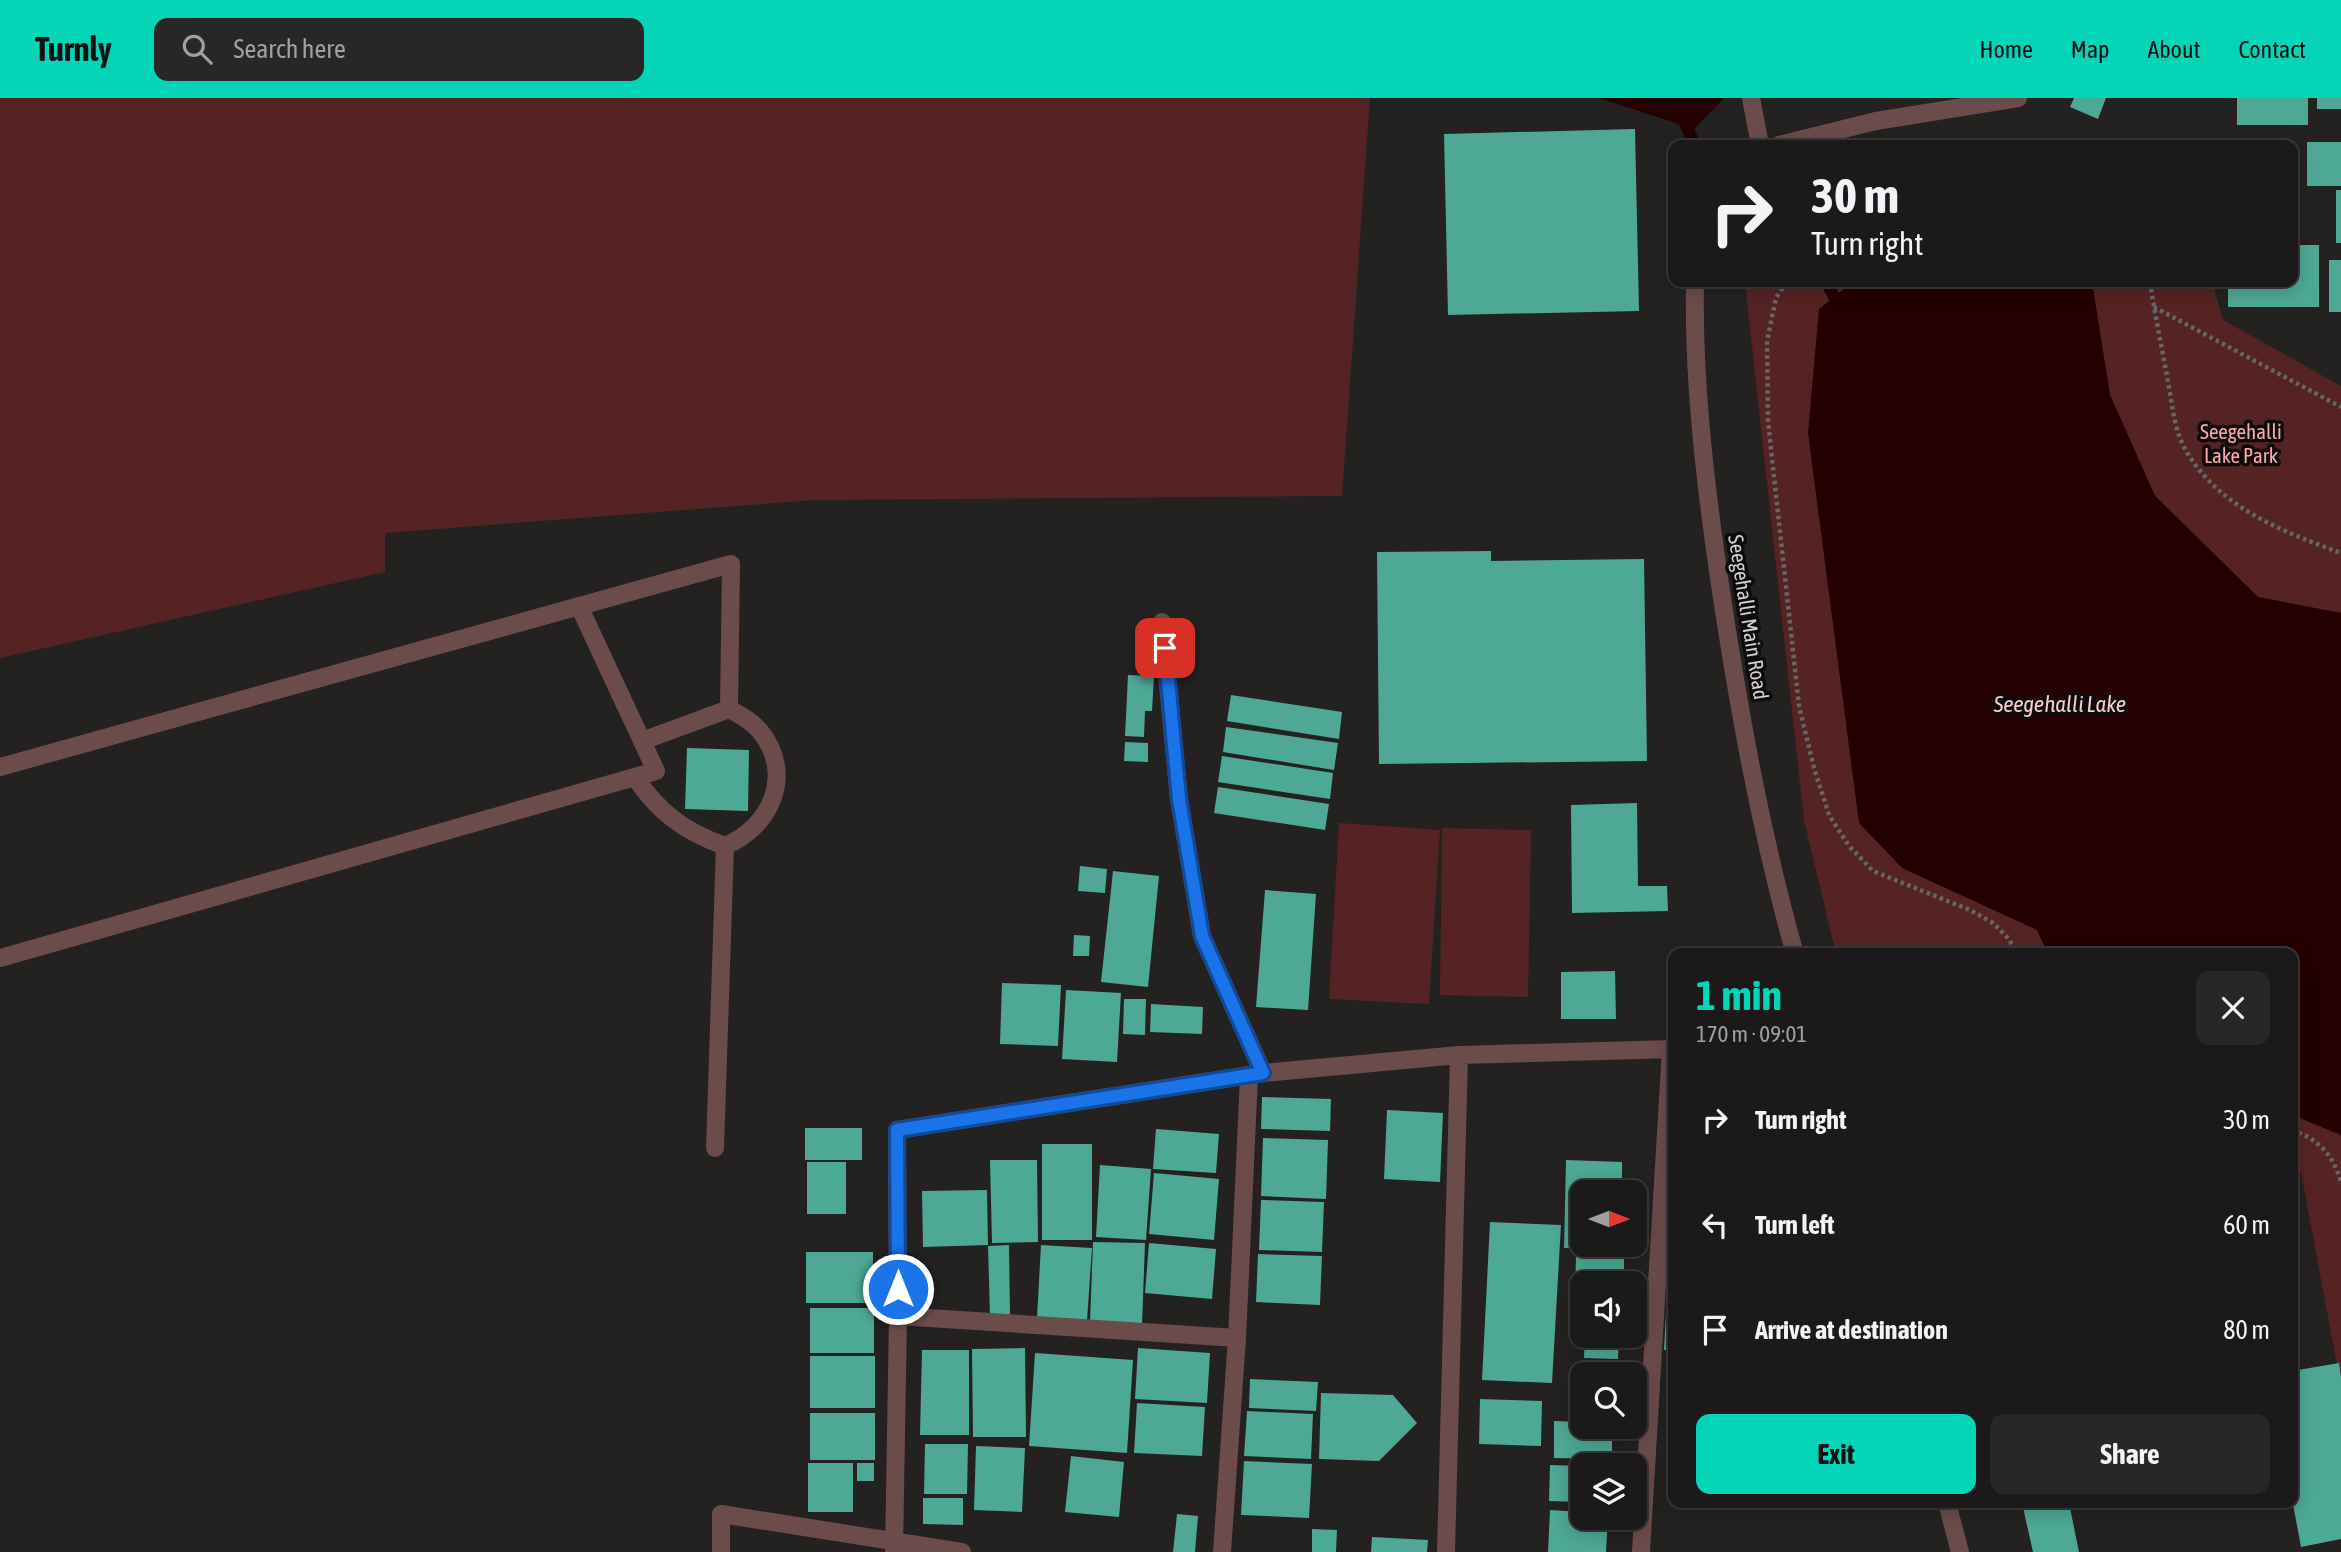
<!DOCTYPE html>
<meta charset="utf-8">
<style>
:root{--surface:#1b1919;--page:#282626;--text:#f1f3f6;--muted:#a0a0a2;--line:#393838;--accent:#03d5b6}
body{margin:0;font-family:"Asap Condensed",sans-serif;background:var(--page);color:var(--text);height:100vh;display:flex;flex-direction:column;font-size:26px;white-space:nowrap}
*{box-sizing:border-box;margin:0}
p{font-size:23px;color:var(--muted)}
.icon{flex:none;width:38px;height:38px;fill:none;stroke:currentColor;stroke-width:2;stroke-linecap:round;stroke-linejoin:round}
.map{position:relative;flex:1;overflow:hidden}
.panel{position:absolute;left:1668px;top:850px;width:630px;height:560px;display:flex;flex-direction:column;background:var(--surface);border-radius:14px;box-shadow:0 4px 18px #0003,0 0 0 2px var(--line)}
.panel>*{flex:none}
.hud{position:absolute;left:1668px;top:42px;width:630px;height:147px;border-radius:14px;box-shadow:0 4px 18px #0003,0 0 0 2px var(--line);background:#1b1919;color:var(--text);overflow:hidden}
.needle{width:46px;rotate:90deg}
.tools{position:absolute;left:1570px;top:1082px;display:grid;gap:14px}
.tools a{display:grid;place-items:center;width:77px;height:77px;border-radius:14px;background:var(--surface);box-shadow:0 4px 18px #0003,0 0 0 2px var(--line);font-size:35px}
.pin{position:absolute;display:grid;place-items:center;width:60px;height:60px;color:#fff;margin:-30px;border-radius:14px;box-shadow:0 4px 10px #0006}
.me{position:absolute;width:77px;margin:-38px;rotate:0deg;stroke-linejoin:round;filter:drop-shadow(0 0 5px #0008)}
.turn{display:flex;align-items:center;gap:24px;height:147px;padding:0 28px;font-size:32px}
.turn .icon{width:91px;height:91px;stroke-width:2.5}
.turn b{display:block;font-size:49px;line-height:60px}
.round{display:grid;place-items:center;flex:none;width:74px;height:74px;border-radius:14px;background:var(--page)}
.overview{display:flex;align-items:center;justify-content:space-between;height:119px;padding:0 28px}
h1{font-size:42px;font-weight:700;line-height:52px;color:var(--accent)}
.button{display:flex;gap:14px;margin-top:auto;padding:14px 28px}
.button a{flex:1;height:80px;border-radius:14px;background:var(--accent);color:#111;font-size:28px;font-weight:700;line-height:80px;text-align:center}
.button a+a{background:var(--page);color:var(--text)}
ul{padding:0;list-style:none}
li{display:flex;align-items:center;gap:21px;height:105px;padding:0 28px}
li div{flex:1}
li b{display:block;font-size:26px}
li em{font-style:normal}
header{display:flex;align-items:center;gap:42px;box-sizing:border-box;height:98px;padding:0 35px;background:var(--accent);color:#111}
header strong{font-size:33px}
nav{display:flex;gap:38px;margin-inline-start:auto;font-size:24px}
.search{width:490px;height:63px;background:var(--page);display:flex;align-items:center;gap:18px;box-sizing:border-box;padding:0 24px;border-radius:14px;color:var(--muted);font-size:26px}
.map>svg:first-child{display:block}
</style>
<header>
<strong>Turnly</strong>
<div class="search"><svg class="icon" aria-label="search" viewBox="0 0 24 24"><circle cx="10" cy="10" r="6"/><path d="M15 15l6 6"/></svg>Search here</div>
<nav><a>Home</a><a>Map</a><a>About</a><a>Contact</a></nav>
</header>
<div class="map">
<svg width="2341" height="1454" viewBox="0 0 2341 1454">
<rect width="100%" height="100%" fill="#242121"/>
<path fill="#562324" d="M0,0H1370L1342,398L815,402L385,435V474L0,560Z
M1745,184H1853L1819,211L1903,770L2037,832L2048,856H1836L1804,722Z
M2092,184H2212L2223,222L2341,288V515L2258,499L2155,398L2110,297Z
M1339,725L1440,732L1429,906L1329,901Z
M1442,730L1531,732L1528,899L1440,897Z
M2292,1017L2341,1037V1288L2301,1075L2293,1070Z"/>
<path fill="#240001" d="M1599,0H1724L1694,31Z
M1853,184H2092L2110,297L2155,398L2258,499L2341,515V1037L2293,1017L2292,856H2048L2037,832L1902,770L1859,725L1808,335L1819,211Z"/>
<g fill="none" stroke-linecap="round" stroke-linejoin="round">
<path stroke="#240001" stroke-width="12" d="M1677,18L1683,21L1695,47
M1826,184L1841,211"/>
</g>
<path fill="#4da895" d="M2074,0H2106L2098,21L2070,9Z
M2237,0H2308V27H2237Z
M2317,0H2341V11H2317Z
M1635,31L1639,213L1448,217L1444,36Z
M2307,44H2341V88H2307Z
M2336,92H2341V145H2336Z
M2292,147H2319V209H2228V184H2292Z
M2329,162H2341V214H2329Z
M1491,453V463L1644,461L1647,663L1379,666L1377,454Z
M1128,577L1154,578L1152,613H1145L1144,639L1125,638Z
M1231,597L1342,614L1339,641L1227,623Z
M1226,629L1338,645L1334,672L1223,654Z
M1125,644L1148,645V664L1124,663Z
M687,650L749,652L748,713L685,711Z
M1222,658L1333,675L1330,701L1218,684Z
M1218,689L1329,706L1325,732L1214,715Z
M1637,705L1638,788H1667L1668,813L1572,815L1571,707Z
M1080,768L1107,771L1105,795L1078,793Z
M1113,773L1159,778L1148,889L1101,884Z
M1265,792L1316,796L1308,912L1256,909Z
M1074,837L1090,838L1089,858H1073Z
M1615,873L1616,921H1561V874Z
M1002,885L1061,887L1058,948L1000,946Z
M1066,892L1121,895L1117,964L1062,961Z
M1124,901H1146L1145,937L1123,936Z
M1151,906L1203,909L1202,936L1150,934Z
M1262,999L1331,1001L1330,1033L1261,1031Z
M1387,1012L1443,1015L1440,1084L1384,1081Z
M805,1030H862V1062H805Z
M1156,1031L1219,1036L1216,1075L1153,1071Z
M1263,1040L1328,1042L1326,1101L1261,1098Z
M1042,1046H1092V1142H1042Z
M990,1062H1037L1038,1144L992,1145Z
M1566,1062L1622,1064V1094H1582V1146H1620V1151L1564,1150Z
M807,1064H846V1116H807Z
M1100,1067L1151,1071L1146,1142L1096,1139Z
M1154,1075L1219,1081L1214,1142L1149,1136Z
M987,1092L988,1147L923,1149L922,1093Z
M1261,1102L1324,1104L1322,1154L1259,1152Z
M1490,1124L1561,1127L1552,1285L1482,1282Z
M1093,1144L1145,1145L1142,1227L1090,1225Z
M1149,1145L1216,1151L1212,1201L1145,1195Z
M1009,1147L1010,1217L990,1218L988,1148Z
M1041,1147L1092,1150L1087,1223L1037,1220Z
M806,1154H873V1205H806Z
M1258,1156L1322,1158L1320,1207L1256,1204Z
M1576,1157L1624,1159V1185H1582V1207H1575Z
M1667,1197H1673V1252H1664Z
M810,1210H874V1255H810Z
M1585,1237H1619L1618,1261L1584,1260Z
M1025,1250L1026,1339H973L972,1251Z
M1138,1250L1210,1255L1207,1305L1135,1301Z
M922,1252H969V1337H920Z
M1035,1255L1133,1262L1127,1355L1029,1348Z
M810,1258H875V1310H810Z
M2339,1265L2341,1279V1441L2301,1449L2292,1401V1273Z
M1580,1272L1615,1273V1276H1580Z
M1250,1281L1318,1284L1316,1313L1249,1310Z
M1321,1295L1393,1297L1417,1325L1379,1363L1319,1361Z
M1480,1301L1542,1303L1541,1348L1479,1346Z
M1137,1305L1205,1309L1202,1358L1134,1355Z
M1247,1313L1313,1316L1311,1361L1244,1358Z
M810,1315H875V1362H810Z
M1554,1323L1582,1324V1328H1612V1361L1554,1360Z
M925,1346H968L967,1396H924Z
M976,1348L1025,1350L1022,1414L974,1412Z
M1071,1358L1124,1364L1119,1419L1065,1414Z
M1244,1363L1312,1366L1309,1420L1241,1417Z
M808,1365H853V1414H808Z
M857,1365H874V1383H857Z
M1550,1367L1582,1368V1404L1549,1403Z
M923,1400H963V1427L923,1426Z
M2022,1405H2069L2079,1454H2033Z
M1550,1412L1582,1414V1419H1608L1606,1454H1548Z
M1177,1416L1198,1418L1195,1454H1173Z
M1312,1431L1337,1432L1336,1454H1312Z
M1372,1439L1428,1442L1427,1454H1371Z"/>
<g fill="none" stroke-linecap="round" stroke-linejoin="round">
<path stroke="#686565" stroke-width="4.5" stroke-dasharray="3.5 3.5" stroke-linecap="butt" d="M1786,184L1776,200L1767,243L1768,323L1799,608L1814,670L1829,717L1849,748L1873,773L1970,812L1993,825L2009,841L2016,856
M2150,184C2155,217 2162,250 2168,284C2172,305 2174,331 2185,351C2218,409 2281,433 2341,455
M2154,209L2341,309
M2292,1032C2320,1042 2333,1057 2341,1084"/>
<path stroke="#6b4c4b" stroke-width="18" d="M1751,0L1760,47"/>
<path stroke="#6b4c4b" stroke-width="18" d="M1162,524L1179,701L1202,838L1263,975
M0,669L731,466L729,611L642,643
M635,679C658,714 685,734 725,748L715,1050
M725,748C771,729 795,676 760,633C752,623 740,617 729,611
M0,860L656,673L579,508
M898,1218L1237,1240
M721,1454V1416L962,1454
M894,1454L898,1218L897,1032L1263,975L1459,957L1673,951
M1222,1454L1237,1240L1249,978
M1446,1454L1459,957
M1641,1454L1671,951"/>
<path stroke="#6b4c4b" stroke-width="18" d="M1779,47L1876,23L2018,0
M1695,184C1693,282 1705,383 1719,480C1738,607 1760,732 1795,856
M1947,1405L1960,1454"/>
</g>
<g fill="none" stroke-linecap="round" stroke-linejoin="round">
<defs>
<path id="route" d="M898,1191L897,1032L1263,975L1202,838L1179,701L1165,550"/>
</defs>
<use href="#route" stroke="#114b97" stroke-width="18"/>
<use href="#route" stroke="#1a73e8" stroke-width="12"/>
</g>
<g text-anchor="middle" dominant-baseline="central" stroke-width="7" stroke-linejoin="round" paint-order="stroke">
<g font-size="21" fill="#fca9a7" stroke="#0d0b0b">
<text x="2241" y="333">Seegehalli<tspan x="2241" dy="24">Lake Park</tspan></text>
</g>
<g font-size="21" fill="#d4d1d1" stroke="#0d0b0b">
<text transform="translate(1749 519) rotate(81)">Seegehalli Main Road</text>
</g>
<g font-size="23" font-style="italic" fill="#f8cdcb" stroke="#0d0b0b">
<text x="2060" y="606">Seegehalli Lake</text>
</g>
</g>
</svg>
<div class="tools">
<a><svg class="needle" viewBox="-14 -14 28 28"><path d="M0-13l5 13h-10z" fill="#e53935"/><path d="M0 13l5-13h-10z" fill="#a0a0a2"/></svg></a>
<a><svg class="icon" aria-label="sound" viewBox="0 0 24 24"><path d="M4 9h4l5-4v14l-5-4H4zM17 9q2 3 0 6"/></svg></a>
<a><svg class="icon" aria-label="search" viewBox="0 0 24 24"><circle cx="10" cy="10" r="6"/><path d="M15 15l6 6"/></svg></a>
<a><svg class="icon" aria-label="layers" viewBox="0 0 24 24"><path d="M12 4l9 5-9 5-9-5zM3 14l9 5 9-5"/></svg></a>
</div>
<div class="pin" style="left:1165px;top:550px;background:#d93025"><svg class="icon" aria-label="arrive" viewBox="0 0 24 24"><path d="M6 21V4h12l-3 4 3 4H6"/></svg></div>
<svg class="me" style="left:898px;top:1191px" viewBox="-20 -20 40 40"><circle r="17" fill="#1a73e8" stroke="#fff" stroke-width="3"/><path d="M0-11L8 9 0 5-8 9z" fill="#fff"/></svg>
<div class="hud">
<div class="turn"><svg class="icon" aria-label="right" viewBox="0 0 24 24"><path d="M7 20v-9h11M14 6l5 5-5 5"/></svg><div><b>30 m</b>Turn right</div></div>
</div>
<section class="panel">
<div class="overview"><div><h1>1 min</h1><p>170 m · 09:01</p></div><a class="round"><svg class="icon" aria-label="close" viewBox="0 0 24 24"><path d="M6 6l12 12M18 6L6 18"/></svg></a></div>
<ul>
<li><svg class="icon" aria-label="right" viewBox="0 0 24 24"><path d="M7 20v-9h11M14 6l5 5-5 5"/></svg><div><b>Turn right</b></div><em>30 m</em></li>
<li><svg class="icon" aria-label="left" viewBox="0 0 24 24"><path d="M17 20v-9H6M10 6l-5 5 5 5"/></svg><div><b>Turn left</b></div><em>60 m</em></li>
<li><svg class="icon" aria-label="arrive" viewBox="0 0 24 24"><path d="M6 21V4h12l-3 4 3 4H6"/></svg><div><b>Arrive at destination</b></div><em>80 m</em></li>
</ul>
<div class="button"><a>Exit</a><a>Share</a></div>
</section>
</div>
